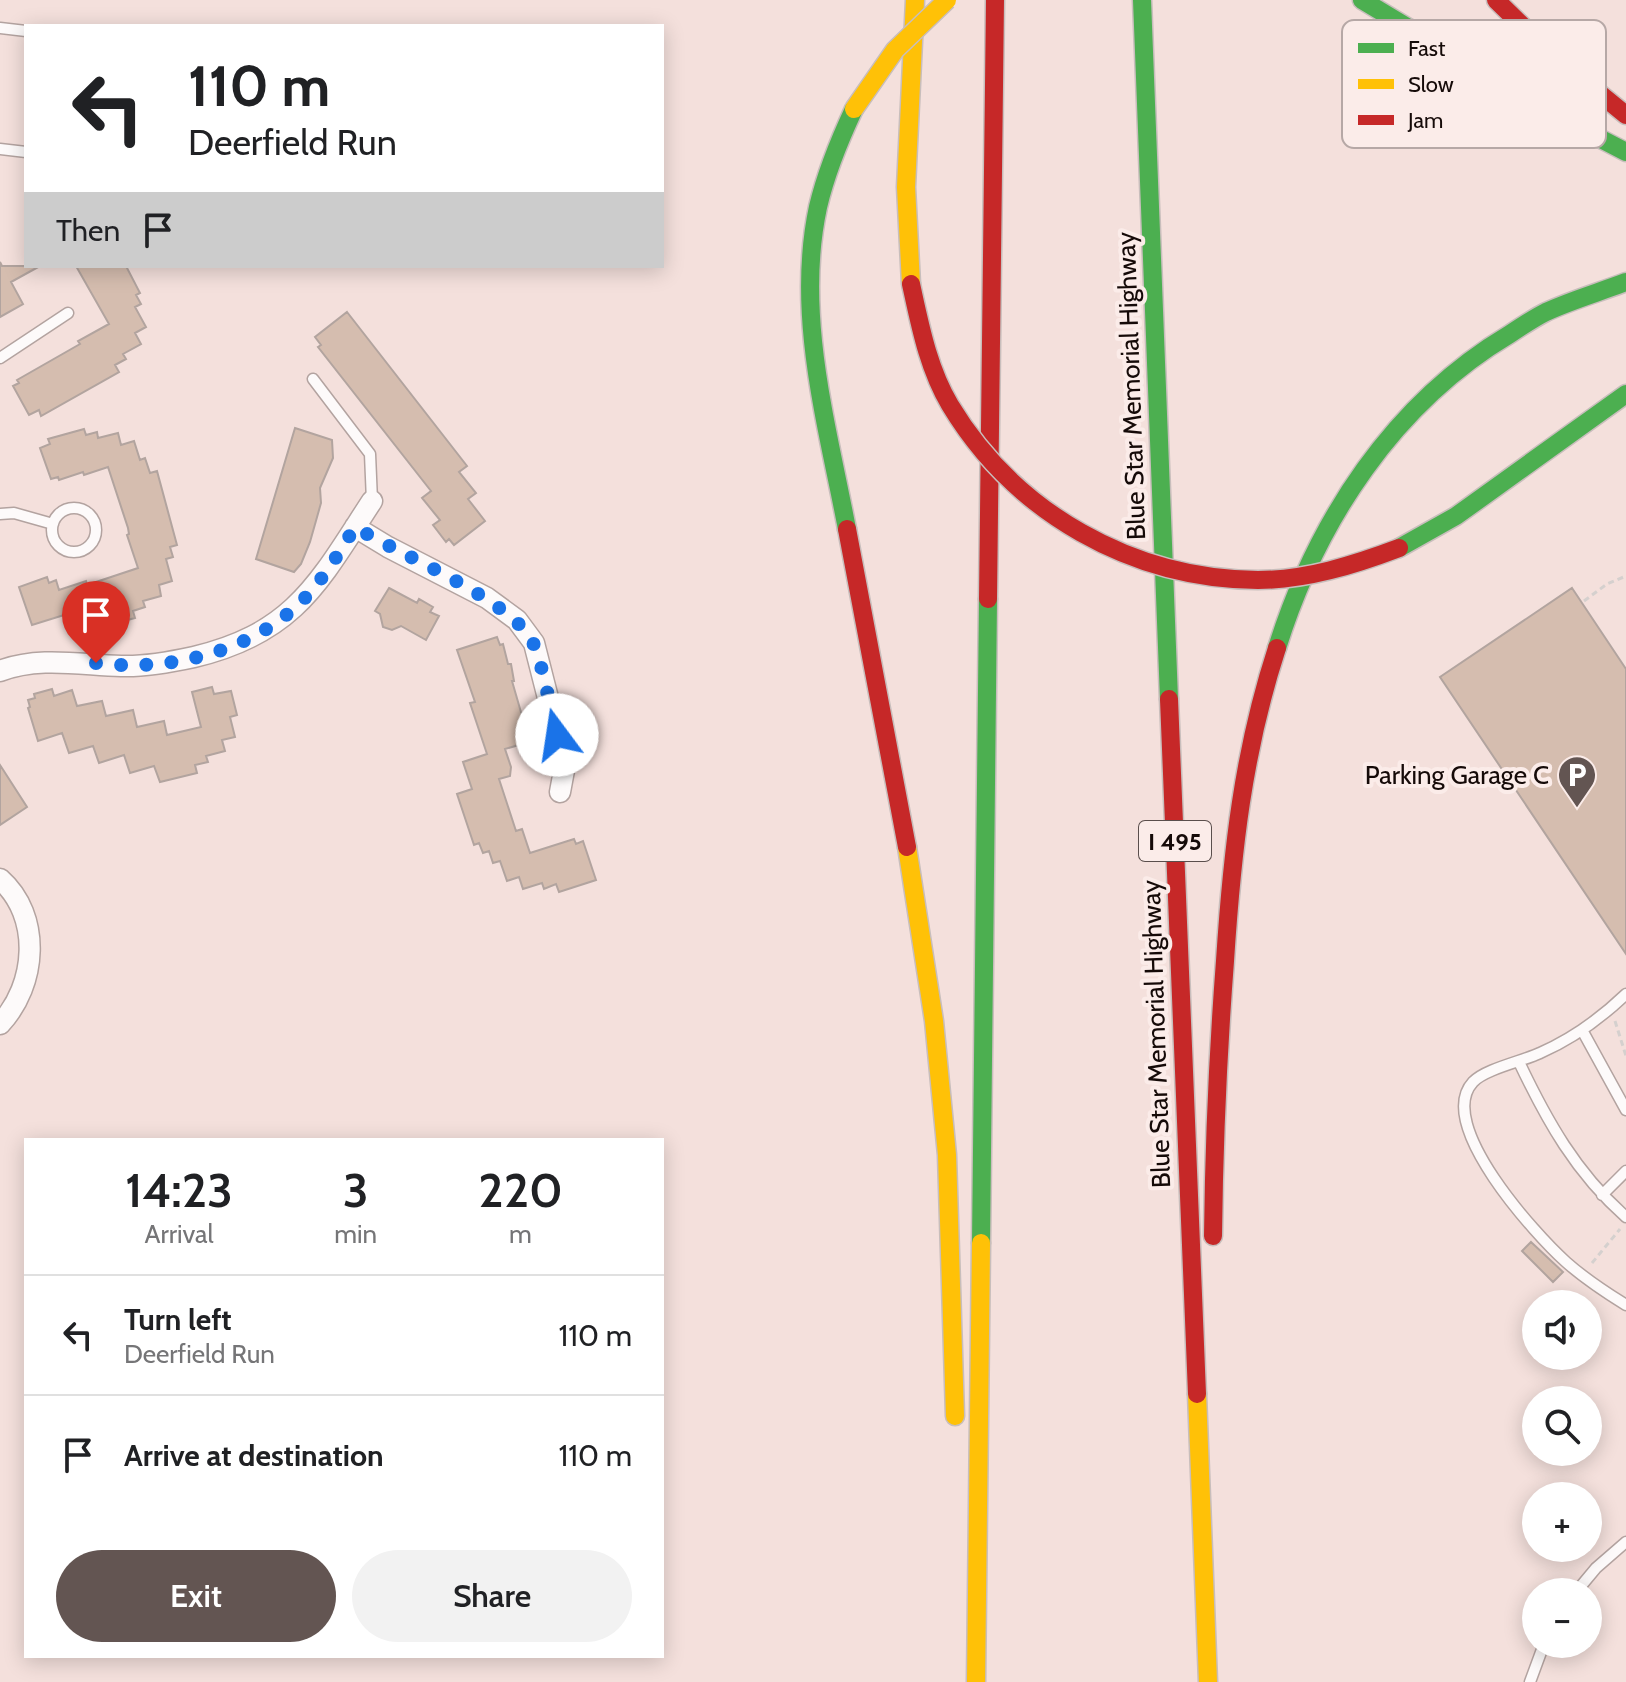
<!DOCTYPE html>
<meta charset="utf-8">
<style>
:root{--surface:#fff;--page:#f2f2f2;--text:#202124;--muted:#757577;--line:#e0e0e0;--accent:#635552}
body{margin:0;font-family:Cabin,sans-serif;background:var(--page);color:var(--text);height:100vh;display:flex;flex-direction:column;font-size:30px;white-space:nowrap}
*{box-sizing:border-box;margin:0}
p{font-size:26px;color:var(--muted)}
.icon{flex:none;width:44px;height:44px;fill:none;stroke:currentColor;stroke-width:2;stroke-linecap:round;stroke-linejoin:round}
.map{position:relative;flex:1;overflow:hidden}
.panel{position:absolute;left:24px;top:1138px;width:640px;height:520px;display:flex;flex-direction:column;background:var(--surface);border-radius:0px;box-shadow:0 4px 20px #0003}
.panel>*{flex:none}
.hud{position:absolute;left:24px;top:24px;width:640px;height:244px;border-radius:0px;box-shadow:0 4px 20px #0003;background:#fff;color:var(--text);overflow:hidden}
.fabs{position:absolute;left:1522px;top:1290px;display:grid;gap:16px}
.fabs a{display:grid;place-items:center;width:80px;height:80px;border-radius:50%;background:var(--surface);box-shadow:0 4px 20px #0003;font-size:40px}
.pin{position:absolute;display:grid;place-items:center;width:68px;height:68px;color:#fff;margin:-82px -34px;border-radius:50% 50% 50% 0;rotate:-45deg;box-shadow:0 0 8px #0007}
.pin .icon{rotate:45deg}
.me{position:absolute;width:88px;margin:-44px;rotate:346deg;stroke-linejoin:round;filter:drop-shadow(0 0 6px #0008)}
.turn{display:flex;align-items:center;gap:28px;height:168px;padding:0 32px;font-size:36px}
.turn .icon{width:104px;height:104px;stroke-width:2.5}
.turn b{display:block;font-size:56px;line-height:68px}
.then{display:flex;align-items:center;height:76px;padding:0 32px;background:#0003;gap:16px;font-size:30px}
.eta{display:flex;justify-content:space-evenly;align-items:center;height:136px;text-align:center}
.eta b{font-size:48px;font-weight:600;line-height:56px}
.button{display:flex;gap:16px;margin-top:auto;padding:16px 32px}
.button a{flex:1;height:92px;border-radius:48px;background:var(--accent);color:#fff;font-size:32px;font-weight:600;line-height:92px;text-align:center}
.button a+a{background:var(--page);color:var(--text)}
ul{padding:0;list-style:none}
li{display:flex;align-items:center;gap:24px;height:120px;padding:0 32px;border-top:2px solid var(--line)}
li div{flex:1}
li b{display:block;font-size:30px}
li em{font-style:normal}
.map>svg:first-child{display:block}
</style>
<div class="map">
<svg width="1626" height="1682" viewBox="0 0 1626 1682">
<rect width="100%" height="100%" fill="#f4e0dc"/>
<path fill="#d5bdaf" stroke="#b2a49f" stroke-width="2" d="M0,262L2,266H40L11,282L23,304L0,317Z
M76,266H126L140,293L136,295L141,304L135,307L146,327L135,333L141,344L123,354L126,359L115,365L119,372L41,416L39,410L29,415L13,386L19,383L17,380L80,344L78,341L109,324Z
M347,312L467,466L459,472L476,493L468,499L485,521L454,545L449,539L446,542L433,525L440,520L422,498L431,491L318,347L321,345L315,337Z
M295,428L332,440L333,458L320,488L321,503L310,542L301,564L294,572L256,559Z
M84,429L86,435L97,432L98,438L118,433L121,445L134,441L140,460L145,458L150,473L157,471L177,545L170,547L173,557L166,559L172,581L159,585L161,596L143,601L145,607L133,611L135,618L71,635L64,615L32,625L19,587L47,577L49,583L56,580L59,590L86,581L87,585L138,568L127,535L129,534L128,528L108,467L84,475L83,472L59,480L58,477L51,479L40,448L50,444L48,439Z
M389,588L417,603L419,599L433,607L430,612L439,616L426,640L401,626L392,630L383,627L380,614L375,611Z
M1572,588L1626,669V954L1440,677Z
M497,637L500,645L503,644L508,664H511L514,681H512L527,733L524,734L526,743L505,749L511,767L510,776L499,779L516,831L522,829L530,853L574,839L576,844L583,841L596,880L559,892L556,884L544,889L542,883L523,889L519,877L507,881L500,861L493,863L489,851L483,853L479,843L474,845L457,794L472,789L463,762L487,754L470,703L475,702L457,650Z
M212,687L214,694L231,691L237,715L230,717L235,737L222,740L225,751L206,756L208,762L195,765L197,773L160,782L154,766L130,773L124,755L99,763L93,746L69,753L62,733L38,741L28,708L30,707L28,700L35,698L34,694L52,689L54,696L72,690L77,706L102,701L106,716L133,710L137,727L164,721L167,735L201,727L192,692Z
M0,765L27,807L0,825Z
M1531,1242L1563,1272L1553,1282L1522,1251Z"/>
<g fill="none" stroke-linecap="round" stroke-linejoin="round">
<defs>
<path id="lane" d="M0,28L26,31
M0,149L26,152
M0,358L68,313
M313,379L370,454L372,501
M52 530a22 22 0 1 1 44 0a22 22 0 1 1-44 0Z
M0,514L14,513L53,524
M1626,994C1601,1018 1572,1039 1540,1053C1523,1061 1485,1069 1473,1082C1434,1124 1536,1235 1566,1262C1584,1278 1605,1292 1626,1305
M1582,1030L1626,1110
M1519,1062C1547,1121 1576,1173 1626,1217
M1602,1195L1626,1171
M1576,1592L1596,1568L1626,1542
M1530,1682L1544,1644"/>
<path id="street" d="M355,527L388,547L487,598L517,620L534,643L565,765L560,792
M0,671C39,656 81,665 121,666C145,667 171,662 194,657C295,633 319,582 372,501
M0,879C42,916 37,985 0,1024"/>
<path id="fast" d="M1142,0L1169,699
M1362,0L1547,111L1626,152
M847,529C827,424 795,314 818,207C826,173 839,141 854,109
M1399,548L1456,516L1626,394
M1277,648C1317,520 1394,403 1510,334C1522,326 1534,318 1546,312C1572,300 1600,292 1626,282
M981,1243L988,599"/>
<path id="slow" d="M911,284L906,187L915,0
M907,847L934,1021L947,1155L955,1416
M1197,1394L1208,1682
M976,1682L981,1243"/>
<path id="jam" d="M1496,0L1550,53L1626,115
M847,529L907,847
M988,599L995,0
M1169,699L1197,1394
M1213,1236C1214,1144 1218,1053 1225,961C1232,853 1243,752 1277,648"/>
</defs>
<use href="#lane" stroke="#b3a3a0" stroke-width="13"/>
<use href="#street" stroke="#b3a3a0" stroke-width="23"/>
<use href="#fast" stroke="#c8bebc" stroke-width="21"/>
<use href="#slow" stroke="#c8bebc" stroke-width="21"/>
<use href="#jam" stroke="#c8bebc" stroke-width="21"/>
<path stroke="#d5d0ce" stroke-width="3" stroke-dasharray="6 4" stroke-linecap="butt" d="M1584,601L1607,584L1626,576
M1615,1021L1626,1056
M1592,1263L1620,1229"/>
<use href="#lane" stroke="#fdfafa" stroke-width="10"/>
<use href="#street" stroke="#fdfafa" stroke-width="20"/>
<use href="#fast" stroke="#4caf50" stroke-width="18"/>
<use href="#slow" stroke="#ffc107" stroke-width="18"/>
<use href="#jam" stroke="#c62828" stroke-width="18"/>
<defs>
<path id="slow-bridge" d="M854,109L895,50L947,0"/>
<path id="jam-bridge" d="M911,284C920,325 928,368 950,405C1015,513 1132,579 1258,580C1306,580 1354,565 1399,548"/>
</defs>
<use href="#slow-bridge" stroke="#c8bebc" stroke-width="21" stroke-linecap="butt"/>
<use href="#jam-bridge" stroke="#c8bebc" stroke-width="21" stroke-linecap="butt"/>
<use href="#slow-bridge" stroke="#ffc107" stroke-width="18"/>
<use href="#jam-bridge" stroke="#c62828" stroke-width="18"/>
</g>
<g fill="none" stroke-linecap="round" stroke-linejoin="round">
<path stroke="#1a73e8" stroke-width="14" stroke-dasharray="0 25.2" d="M96,663C168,672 249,653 301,602C323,580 339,553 355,527C398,554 517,602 534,645C545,673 549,706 557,735"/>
</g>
<defs>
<symbol id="parking-pin" viewBox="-11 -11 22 30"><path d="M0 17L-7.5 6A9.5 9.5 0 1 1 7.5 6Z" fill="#635552" stroke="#fbece9"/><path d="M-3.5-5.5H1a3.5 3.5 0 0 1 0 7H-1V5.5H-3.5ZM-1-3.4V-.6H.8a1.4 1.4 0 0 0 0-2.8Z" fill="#fff"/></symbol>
</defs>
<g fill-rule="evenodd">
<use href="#parking-pin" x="1555" y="753" width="44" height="60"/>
</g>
<g text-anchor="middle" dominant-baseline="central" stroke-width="8" stroke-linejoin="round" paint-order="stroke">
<rect fill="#fbece9" stroke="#5a4e4c" stroke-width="2" x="1139" y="821" width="72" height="40" rx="6"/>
<g font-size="24" font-weight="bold" fill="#150a08">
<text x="1175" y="841">I 495</text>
</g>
<g font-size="26" fill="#150a08" stroke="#fbece9">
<text transform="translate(1131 386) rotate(-92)">Blue Star Memorial Highway</text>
<text transform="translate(1156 1034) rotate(-92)">Blue Star Memorial Highway</text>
</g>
<g font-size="26" fill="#150a08" stroke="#fbece9" text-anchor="end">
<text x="1549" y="775">Parking Garage C</text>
</g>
</g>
<rect x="1342" y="20" width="264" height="128" rx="12" fill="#fbece9" stroke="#b6a8a6" stroke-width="2"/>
<rect x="1358" y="43" width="36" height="10" fill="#4caf50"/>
<rect x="1358" y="79" width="36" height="10" fill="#ffc107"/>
<rect x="1358" y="115" width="36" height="10" fill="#c62828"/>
<g font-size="22" fill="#150a08">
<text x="1408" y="56">Fast</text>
<text x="1408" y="92">Slow</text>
<text x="1408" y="128">Jam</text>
</g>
</svg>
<div class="fabs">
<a><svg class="icon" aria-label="sound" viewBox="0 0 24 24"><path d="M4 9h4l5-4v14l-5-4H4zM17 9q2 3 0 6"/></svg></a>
<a><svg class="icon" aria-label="search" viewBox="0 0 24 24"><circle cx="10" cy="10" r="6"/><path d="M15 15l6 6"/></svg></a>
<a>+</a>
<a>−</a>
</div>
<div class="pin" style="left:96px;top:663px;background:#d93025"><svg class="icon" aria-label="arrive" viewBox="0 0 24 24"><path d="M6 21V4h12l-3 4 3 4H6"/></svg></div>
<svg class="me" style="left:557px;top:735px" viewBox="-20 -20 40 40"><circle r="19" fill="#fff"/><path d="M0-13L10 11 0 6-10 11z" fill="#1a73e8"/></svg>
<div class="hud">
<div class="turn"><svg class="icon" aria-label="left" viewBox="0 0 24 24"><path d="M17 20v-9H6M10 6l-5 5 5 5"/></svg><div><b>110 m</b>Deerfield Run</div></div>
<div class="then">Then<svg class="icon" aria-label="arrive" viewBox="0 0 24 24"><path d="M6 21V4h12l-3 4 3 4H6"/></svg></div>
</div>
<section class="panel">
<div class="eta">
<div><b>14:23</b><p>Arrival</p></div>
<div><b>3</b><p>min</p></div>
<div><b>220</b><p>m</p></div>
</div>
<ul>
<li><svg class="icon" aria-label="left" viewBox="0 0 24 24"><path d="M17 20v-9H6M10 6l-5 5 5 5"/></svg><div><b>Turn left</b><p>Deerfield Run</p></div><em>110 m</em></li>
<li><svg class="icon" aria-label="arrive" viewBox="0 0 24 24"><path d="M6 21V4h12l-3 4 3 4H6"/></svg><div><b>Arrive at destination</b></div><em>110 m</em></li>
</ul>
<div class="button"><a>Exit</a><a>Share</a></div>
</section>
</div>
